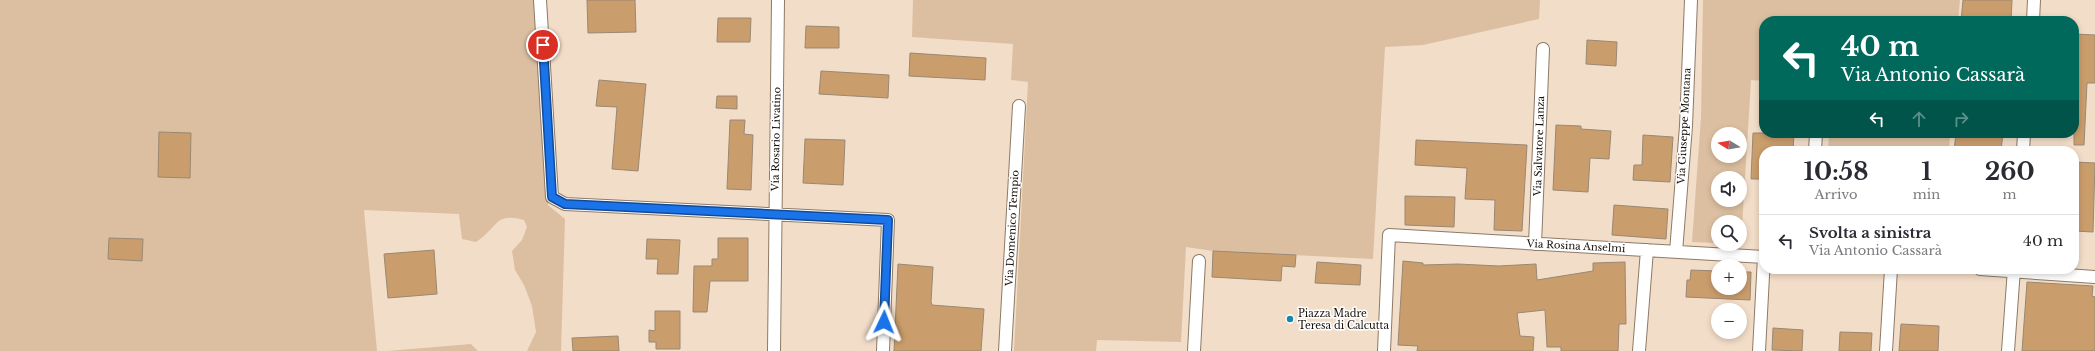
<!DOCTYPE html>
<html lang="it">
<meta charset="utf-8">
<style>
:root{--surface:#fff;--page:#f7f7f7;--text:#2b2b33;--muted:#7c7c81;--line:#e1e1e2}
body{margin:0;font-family:"Libre Baskerville",serif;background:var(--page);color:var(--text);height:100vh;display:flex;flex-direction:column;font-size:15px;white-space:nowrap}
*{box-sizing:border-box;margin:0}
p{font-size:13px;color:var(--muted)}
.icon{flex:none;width:22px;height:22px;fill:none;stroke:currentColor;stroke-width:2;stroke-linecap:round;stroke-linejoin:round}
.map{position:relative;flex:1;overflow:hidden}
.details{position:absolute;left:1759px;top:146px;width:320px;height:128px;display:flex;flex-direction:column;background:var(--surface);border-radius:16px;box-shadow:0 2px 6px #0003}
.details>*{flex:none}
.guide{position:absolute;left:1759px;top:16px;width:320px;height:122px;border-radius:16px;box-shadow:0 2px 6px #0003;background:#00695c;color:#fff;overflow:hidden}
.needle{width:26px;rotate:281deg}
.controls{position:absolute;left:1711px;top:127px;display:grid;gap:8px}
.controls a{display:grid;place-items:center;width:36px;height:36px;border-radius:50%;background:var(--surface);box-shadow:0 2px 6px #0003;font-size:20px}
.pin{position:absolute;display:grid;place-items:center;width:34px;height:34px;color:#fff;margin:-17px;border:2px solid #fff;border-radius:50%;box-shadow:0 1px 4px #0007}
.me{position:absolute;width:44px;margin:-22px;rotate:2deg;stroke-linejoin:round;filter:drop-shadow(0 0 3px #0008)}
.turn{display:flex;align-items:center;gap:14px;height:84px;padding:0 16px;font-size:18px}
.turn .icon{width:52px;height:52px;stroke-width:2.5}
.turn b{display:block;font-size:28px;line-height:34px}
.lanes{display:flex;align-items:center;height:38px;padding:0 16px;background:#0003;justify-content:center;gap:20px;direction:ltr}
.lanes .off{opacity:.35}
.eta{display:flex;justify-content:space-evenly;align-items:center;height:68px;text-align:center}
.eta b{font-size:24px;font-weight:700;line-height:28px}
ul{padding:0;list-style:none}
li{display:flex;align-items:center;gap:12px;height:52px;padding:0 16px;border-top:1px solid var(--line)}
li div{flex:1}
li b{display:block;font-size:15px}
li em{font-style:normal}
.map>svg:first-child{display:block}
</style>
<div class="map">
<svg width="2095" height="351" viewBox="0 0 2095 351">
<rect width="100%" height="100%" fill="#f2ddc8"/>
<path fill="#dcbfa1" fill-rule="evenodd" d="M0,0H534L548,205L565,219L561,351H527L536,332L532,306L524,285L515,270L512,251L522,240L527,227L524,220C494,212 499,227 476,242L462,239L459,214L364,210L377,351H0Z
M913,0H1540L1539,19L1423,45L1385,47L1373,259L1213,251L1186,247L1181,342L1097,340L1096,351H1014L1028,82L1011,80L1013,44L912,37Z
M1703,0H1960L1958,21H1764V81L1751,80L1741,244L1740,222H1718V243L1692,242L1701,117ZM1718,134H1740V156H1718ZM1718,178H1740V200H1718Z
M1829,133H1950L1949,151H1828Z
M471,344L478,351H387Z"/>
<path fill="#ca9d6c" stroke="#9a8874" d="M587,0H635L636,32L588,33Z
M1963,0H2012L2011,21H1961Z
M718,18H751L750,42H717Z
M806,26L839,27V48H805Z
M2074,34L2095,35V83H2087L2084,145H2074Z
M1587,40L1617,42L1616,66L1586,64Z
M910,53L986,58L985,80L909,76Z
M821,71L889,75L888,98L819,94Z
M599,80L646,84L638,171L612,169L617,107L596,106Z
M717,96H737V109L716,108Z
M730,120H745L744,134L753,135L751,190L727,189Z
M1556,125L1581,126V129L1611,131L1609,159L1590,158L1588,192L1553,190Z
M159,132L191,133L190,178L158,177Z
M1753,133H1794L1793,151H1764V179H1751Z
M1956,133H2003L2001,151H1954Z
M1643,135L1673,137L1670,182L1633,180L1634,165H1642Z
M805,139L845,140L843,185L803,183Z
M1416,140L1527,145L1522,231L1494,230L1495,200L1465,199L1467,168L1415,165Z
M2074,162L2095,163L2093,232L2074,231Z
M1405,196L1455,197L1454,227L1405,225Z
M1614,205L1668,209L1666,239L1612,235Z
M109,238L143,239L142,261L108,259Z
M718,238H748V281H710L707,312H693L694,266H712V259H718Z
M647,239L680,240L678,274H657L658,259H646Z
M434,250L437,294L388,298L384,254Z
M1213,251L1296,255L1295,267L1282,266L1281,281L1212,277Z
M1403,261L1423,263V265L1458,264L1499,266L1536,264L1537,280L1593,271V263L1625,262L1626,324H1619L1618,351H1561V347H1547L1545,310L1517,313L1520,336L1534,337L1533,351H1417L1418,346L1398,345Z
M1317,262L1361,265L1360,285L1315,283Z
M898,264L933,267L931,302L932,305L984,309L981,351H894Z
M1691,270L1718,271V288H1740V272H1751L1750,300L1686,297L1687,280H1690Z
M2027,282L2093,286L2092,296L2095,297V351H2022Z
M655,311H680V349H656V342H649V330L655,331Z
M1901,324L1939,326L1938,351H1899Z
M1773,328L1803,330L1802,351L1772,350Z
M1840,332L1872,333L1871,351H1839Z
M618,336L619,351H573L572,338Z"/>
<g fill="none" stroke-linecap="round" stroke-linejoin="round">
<defs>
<path id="street" d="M540,0L552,197L565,204L888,220L883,351
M2033,21L2034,0
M1815,151L1816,133
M2023,151L2024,133
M1535,244L1543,49
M1676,252L1686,126L1691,0
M1980,269L2095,277
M774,351L778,0
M1005,351L1019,106
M1194,351L1199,261
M1384,351L1389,235L1764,257L1759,351
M1639,351L1647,250
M1886,351L1891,269
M2008,351L2014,269"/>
</defs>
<use href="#street" stroke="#8d7a67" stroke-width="14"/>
<use href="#street" stroke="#fff" stroke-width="12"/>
</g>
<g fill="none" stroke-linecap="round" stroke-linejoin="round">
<defs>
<path id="route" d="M543,45L552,197L565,204L888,220L884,322"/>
</defs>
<use href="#route" stroke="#114b97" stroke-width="10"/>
<use href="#route" stroke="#1a73e8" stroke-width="7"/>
</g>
<circle fill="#1587ac" stroke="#fff" stroke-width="1.5" cx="1290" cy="319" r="4"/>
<g text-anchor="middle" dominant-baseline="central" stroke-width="3" stroke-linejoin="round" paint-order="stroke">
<g font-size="10" fill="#150f08" stroke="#fff">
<text transform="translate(1684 126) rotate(-87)">Via Giuseppe Montana</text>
<text transform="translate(776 139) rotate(-89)">Via Rosario Livatino</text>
<text transform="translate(1539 146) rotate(-88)">Via Salvatore Lanza</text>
<text transform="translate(1012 228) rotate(-87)">Via Domenico Tempio</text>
<text transform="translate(1576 246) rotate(3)">Via Rosina Anselmi</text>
</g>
<g font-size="10" fill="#150f08" stroke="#fff" text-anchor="start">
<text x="1298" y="313">Piazza Madre<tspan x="1298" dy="12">Teresa di Calcutta</tspan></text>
</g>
</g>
</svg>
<div class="controls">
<a><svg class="needle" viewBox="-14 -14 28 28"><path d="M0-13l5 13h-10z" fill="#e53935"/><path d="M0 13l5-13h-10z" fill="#7c7c81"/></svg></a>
<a><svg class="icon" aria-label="sound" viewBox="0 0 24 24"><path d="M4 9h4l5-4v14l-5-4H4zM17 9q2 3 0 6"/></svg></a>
<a><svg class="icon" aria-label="search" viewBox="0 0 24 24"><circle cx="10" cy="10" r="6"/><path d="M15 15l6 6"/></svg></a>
<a>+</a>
<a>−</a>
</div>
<div class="pin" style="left:543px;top:45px;background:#d93025"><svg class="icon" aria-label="arrive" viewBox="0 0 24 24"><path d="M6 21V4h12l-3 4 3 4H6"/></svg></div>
<svg class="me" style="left:884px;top:322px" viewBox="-20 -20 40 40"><path d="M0-17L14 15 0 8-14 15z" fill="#1a73e8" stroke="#fff" stroke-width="4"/></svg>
<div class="guide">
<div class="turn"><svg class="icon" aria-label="left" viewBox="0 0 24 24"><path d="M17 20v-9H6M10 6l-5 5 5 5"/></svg><div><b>40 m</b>Via Antonio Cassarà</div></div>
<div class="lanes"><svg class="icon" aria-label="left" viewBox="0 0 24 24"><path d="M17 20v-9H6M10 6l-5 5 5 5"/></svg><svg class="icon off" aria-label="ahead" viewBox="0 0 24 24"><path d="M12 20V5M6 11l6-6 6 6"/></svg><svg class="icon off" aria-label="right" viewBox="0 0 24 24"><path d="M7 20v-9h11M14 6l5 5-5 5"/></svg></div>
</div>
<section class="details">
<div class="eta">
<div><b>10:58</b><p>Arrivo</p></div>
<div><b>1</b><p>min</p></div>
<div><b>260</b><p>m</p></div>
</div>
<ul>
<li><svg class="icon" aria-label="left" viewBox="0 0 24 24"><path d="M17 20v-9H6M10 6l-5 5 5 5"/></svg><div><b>Svolta a sinistra</b><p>Via Antonio Cassarà</p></div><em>40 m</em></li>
</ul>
</section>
</div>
